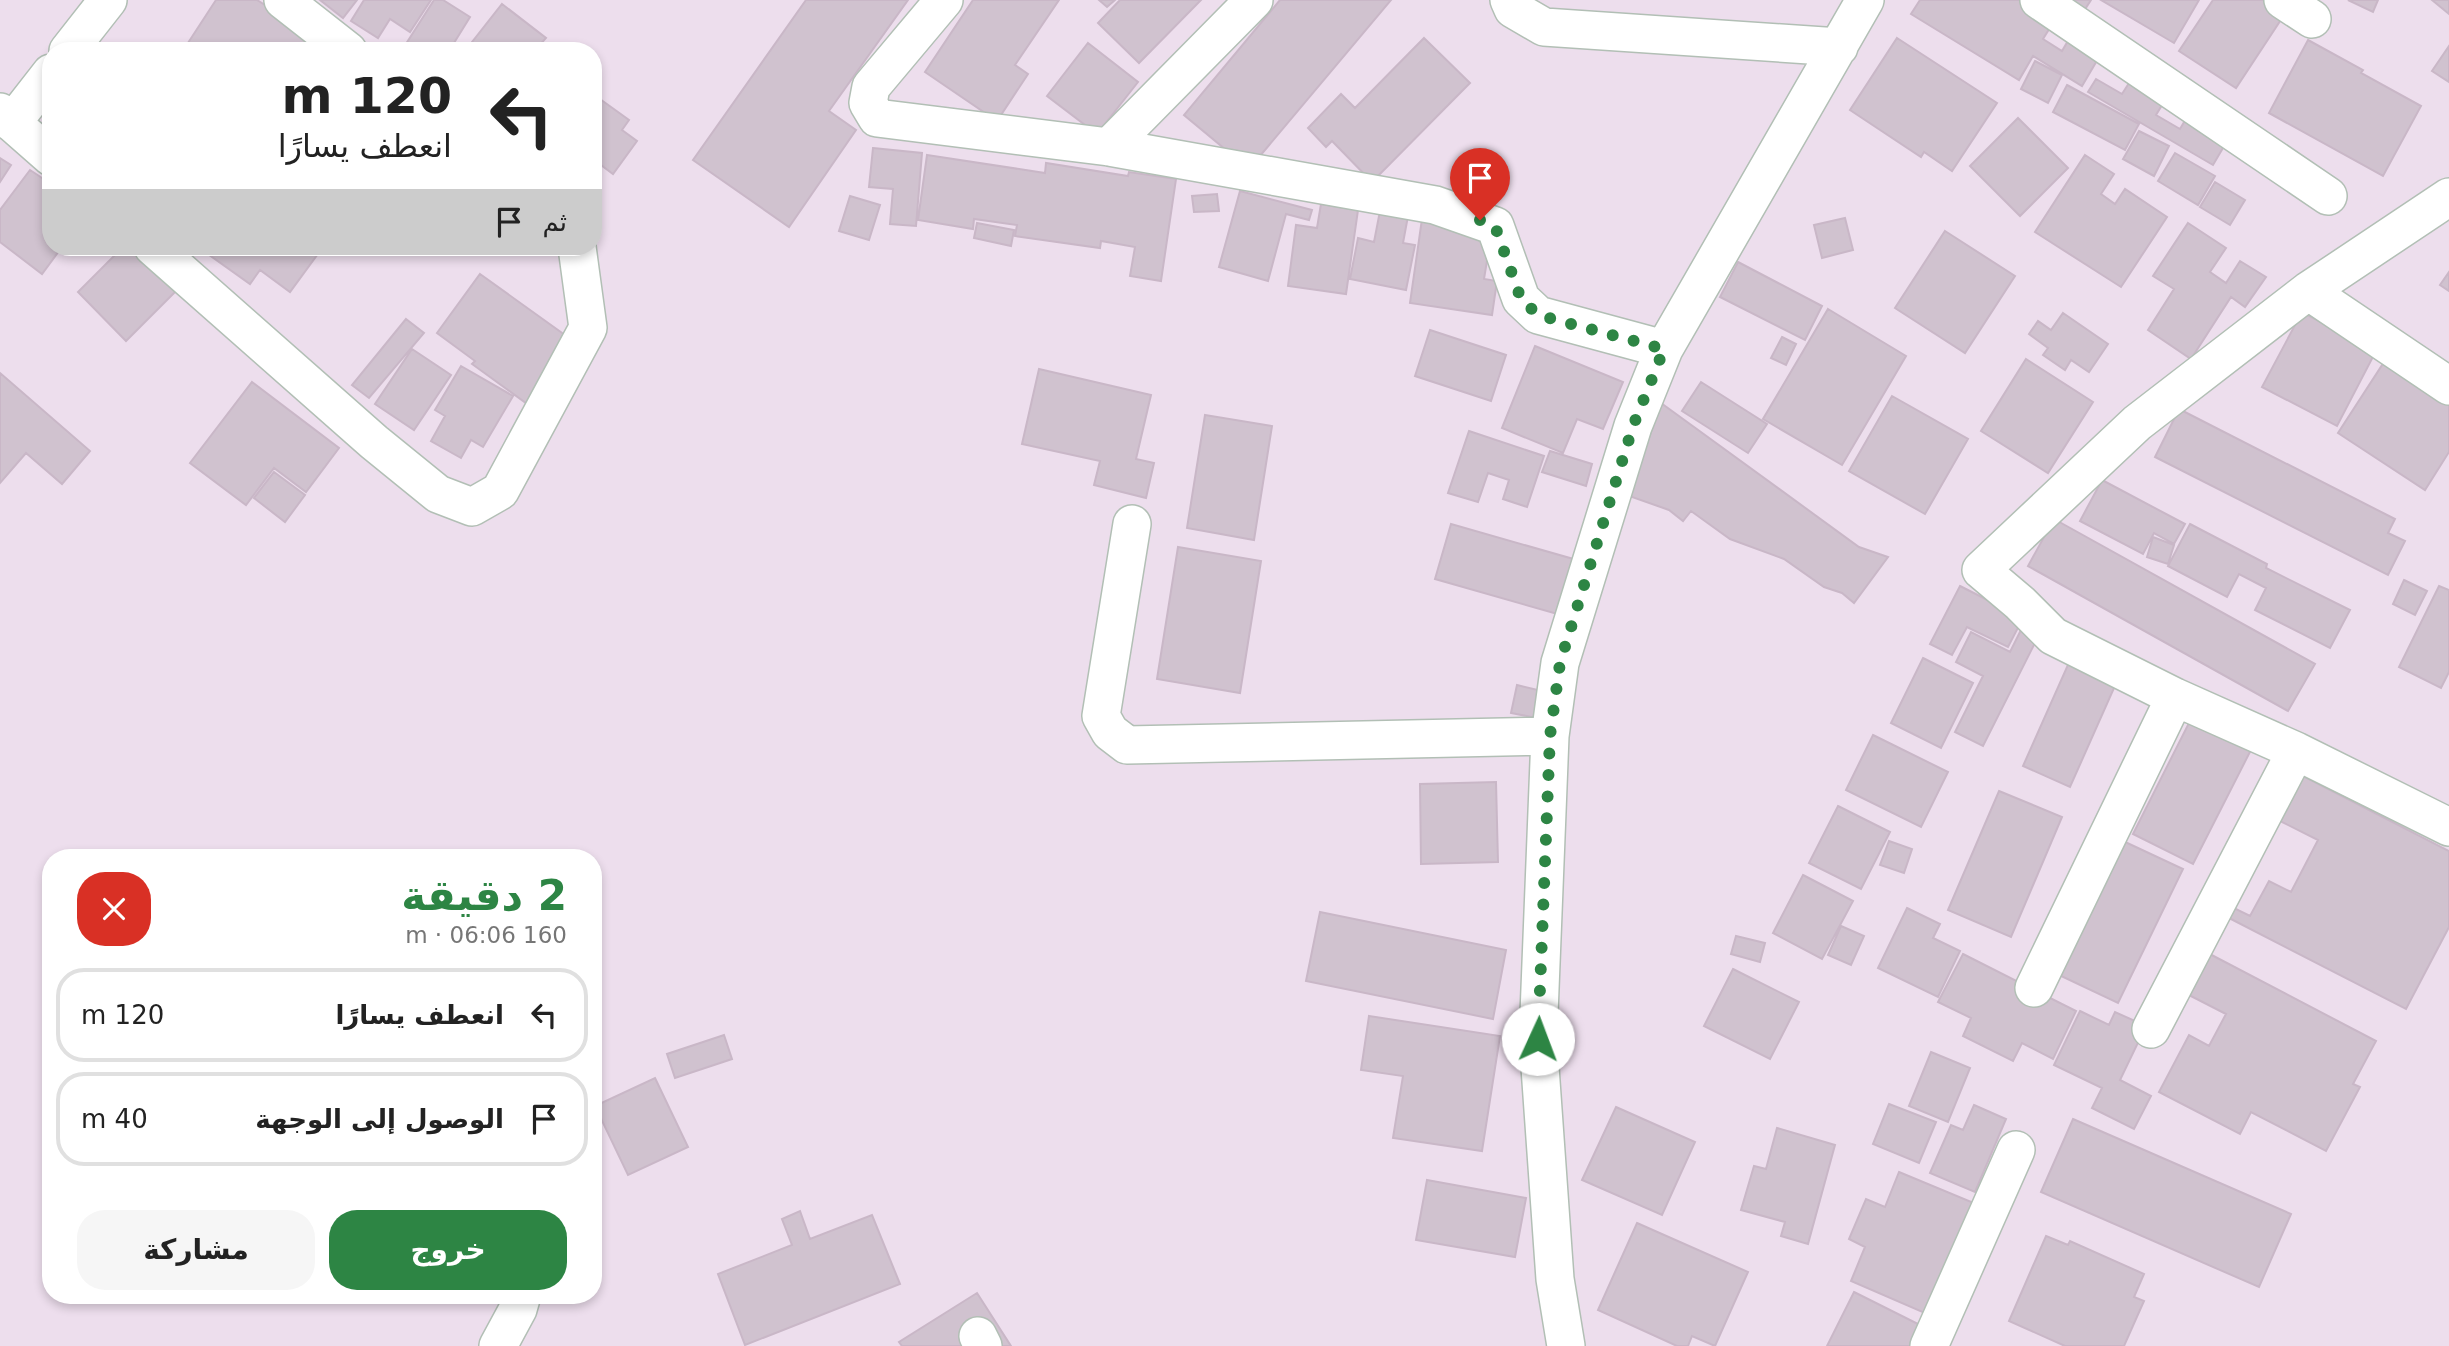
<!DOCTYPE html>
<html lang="ar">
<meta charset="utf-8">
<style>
:root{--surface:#fff;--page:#f6f6f6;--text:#222;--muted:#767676;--line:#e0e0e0;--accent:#2d8544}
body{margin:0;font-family:"DejaVu Sans",Vazirmatn,sans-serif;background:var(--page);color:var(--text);direction:rtl;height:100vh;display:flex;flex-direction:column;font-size:26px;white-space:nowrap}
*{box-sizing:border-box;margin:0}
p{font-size:23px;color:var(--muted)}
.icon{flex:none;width:38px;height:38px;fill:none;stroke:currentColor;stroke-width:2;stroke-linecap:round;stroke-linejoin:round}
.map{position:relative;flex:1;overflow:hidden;direction:ltr}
.panel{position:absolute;left:42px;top:849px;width:560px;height:455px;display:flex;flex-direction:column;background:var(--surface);border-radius:28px;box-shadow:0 4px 10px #0003;direction:rtl}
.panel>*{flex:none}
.banner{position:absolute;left:42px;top:42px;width:560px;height:214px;border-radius:28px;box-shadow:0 4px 10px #0003;direction:rtl;background:#fff;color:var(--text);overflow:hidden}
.pin{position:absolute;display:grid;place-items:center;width:60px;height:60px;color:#fff;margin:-72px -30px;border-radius:50% 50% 50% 0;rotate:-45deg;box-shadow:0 0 7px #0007}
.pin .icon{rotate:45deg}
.me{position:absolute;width:77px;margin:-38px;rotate:2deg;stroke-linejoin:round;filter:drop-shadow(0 0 5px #0008)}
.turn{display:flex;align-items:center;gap:24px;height:147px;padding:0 35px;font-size:32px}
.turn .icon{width:91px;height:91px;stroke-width:2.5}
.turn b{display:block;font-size:49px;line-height:60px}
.then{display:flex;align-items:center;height:66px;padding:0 35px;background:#0003;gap:14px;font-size:26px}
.round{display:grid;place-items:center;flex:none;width:74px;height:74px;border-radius:28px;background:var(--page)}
.head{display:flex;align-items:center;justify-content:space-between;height:119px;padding:0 35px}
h1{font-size:42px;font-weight:800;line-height:52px;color:var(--accent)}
.cta{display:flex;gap:14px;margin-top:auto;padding:14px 35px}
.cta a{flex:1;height:80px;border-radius:28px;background:var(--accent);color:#fff;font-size:28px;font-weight:800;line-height:80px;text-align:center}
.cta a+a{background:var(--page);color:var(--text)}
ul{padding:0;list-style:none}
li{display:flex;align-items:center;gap:21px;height:94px;margin:0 14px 10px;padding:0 21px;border:4px solid var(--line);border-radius:28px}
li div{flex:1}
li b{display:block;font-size:26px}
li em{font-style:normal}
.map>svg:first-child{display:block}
</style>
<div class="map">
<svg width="2449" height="1346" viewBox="0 0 2449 1346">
<rect width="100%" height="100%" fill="#eddeed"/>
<path fill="#d0c2cf" stroke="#c9b7c7" stroke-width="2" d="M216,0H257L322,41L316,51H186L184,49Z
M320,0H357L343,18Z
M364,0H431L410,32L390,19L378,38L351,21Z
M434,0H443L470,17L449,51H410L404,47Z
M806,0H908L829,111L856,130L789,227L693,160Z
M973,0H1059L1015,65L1028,74L997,121L925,72Z
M1099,0H1115L1107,7Z
M1120,0H1201L1139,63L1098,23Z
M1280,0H1391L1249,169L1184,115Z
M1920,0H2027L2056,18L2043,39L2062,51L2072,34L2102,52L2082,86L2033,56L2019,80L1911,14Z
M2066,0H2091L2084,11Z
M2101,0H2199L2174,43Z
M2213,0H2267L2286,12L2236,88L2179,51Z
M2348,0H2378L2373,12Z
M2432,0H2449V14Z
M502,4L546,38L538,47L542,51H465Z
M1424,38L1470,83L1372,182L1332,141L1326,147L1308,128L1341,94L1355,108Z
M1897,38L1997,103L1952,171L1924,152L1921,157L1850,110Z
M2308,40L2363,70L2361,73L2421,106L2383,176L2269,113Z
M1088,43L1138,82L1097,134L1047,96Z
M2449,46V82L2432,71Z
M2035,61L2062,75L2048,103L2021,89Z
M2136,72L2170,92L2156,115L2180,129L2190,112L2230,136L2213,165L2088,92L2096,79L2122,94Z
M2067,85L2139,124L2125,150L2053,112Z
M593,94L629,120L622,130L637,141L613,174L593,159Z
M2018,118L2068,168L2020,216L1970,166Z
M2139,131L2169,146L2154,176L2123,159Z
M873,148L922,153L916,226L890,224L893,189L869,187Z
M2175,153L2215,176L2198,205L2158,181Z
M927,155L1045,173L1046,163L1128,176L1129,172L1176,179L1161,281L1130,276L1135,247L1101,241L1100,248L1015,236L1017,225L974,219L973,229L918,220Z
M2085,155L2114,174L2101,194L2115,204L2125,189L2167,217L2121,287L2035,232Z
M0,158L11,165L0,182Z
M30,170L51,184V247H62L42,274L0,242V210Z
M2215,182L2245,200L2230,225L2200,207Z
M1240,191L1312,210L1309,220L1286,214L1268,281L1219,267Z
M1217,194L1219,211L1194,212L1192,196Z
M850,196L880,205L869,240L839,231Z
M1321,204L1358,210L1346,294L1288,286L1296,225L1317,228Z
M1380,211L1408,216L1403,243L1415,245L1406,290L1350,279L1358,238L1374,242Z
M1845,218L1853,250L1822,258L1814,225Z
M1422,219L1492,230L1484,279L1497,281L1492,315L1410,303Z
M977,223L1014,230L1011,246L974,238Z
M2188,223L2226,248L2210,272L2226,283L2240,261L2266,277L2245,307L2231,297L2191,359L2148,330L2174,289L2153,276Z
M1945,231L2015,276L1965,353L1895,308Z
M123,247H143L182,285L126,341L78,292Z
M198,247H323L290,292L260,270L250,284Z
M1738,262L1822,306L1805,340L1720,297Z
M2449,272V291L2440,285Z
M480,274L576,343L530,406L472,364L475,361L437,333Z
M1828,309L1906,356L1842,465L1763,419Z
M2302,312L2376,351L2337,426L2262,387Z
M2063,313L2108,344L2089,372L2071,360L2065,370L2043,355L2048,348L2029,334L2038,321L2051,330Z
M406,319L424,333L369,398L352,385Z
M1430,330L1506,355L1491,401L1415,376Z
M1782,337L1796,344L1786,365L1771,358Z
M1535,346L1623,382L1603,429L1577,419L1563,453L1502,428Z
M412,349L451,375L414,430L375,404Z
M2388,356L2449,395V452L2425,490L2338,433Z
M2026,359L2093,402L2048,473L1981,431Z
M461,366L513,396L483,447L471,440L461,458L431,441L445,416L435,410Z
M1039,369L1151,395L1136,459L1154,463L1146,498L1094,485L1100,461L1022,444Z
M0,373L90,451L62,484L26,453L0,483Z
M252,382L339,448L306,492L274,468L246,505L190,463Z
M1701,382L1767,424L1748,453L1682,411Z
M1892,396L1968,439L1925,514L1849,471Z
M1661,403L1859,547L1888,557L1854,603L1842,593L1824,587L1784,559L1730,539L1691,511L1683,521L1669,510L1629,496Z
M2179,409L2395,519L2388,533L2405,541L2388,575L2155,457Z
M1205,415L1272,426L1254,540L1187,528Z
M1469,431L1544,456L1527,507L1503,499L1509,480L1488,473L1478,502L1448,493Z
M1550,451L1592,464L1586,486L1542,472Z
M274,472L305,495L285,522L254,498Z
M2102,480L2185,524L2174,544L2154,533L2143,554L2080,521Z
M2054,519L2315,664L2288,711L2028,566Z
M1451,524L1577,560L1561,615L1435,579Z
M2190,524L2267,564L2266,568L2350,610L2330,648L2255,610L2266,588L2239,574L2227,597L2168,566Z
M2153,537L2174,545L2168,564L2147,557Z
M1178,547L1261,561L1240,693L1157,679Z
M2404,580L2427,591L2415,615L2393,604Z
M1960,586L2023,618L2008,647L1967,627L1952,655L1930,644Z
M2439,586L2449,590V672L2441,688L2399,667Z
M2025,622L2041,631L1983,746L1955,732L1983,676L1956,662L1971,632L2010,652Z
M1923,658L1973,683L1941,748L1891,723Z
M2071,658L2118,679L2070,787L2023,766Z
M1517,685L1542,691L1537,718L1511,713Z
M2195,711L2255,742L2193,864L2133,834Z
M1873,735L1948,772L1921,827L1846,790Z
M2303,776L2449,851V927L2406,1009L2227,917L2232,907L2250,916L2269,881L2291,892L2318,840L2280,821Z
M1496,782L1498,862L1421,864L1420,784Z
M1999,791L2062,817L2011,937L1948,910Z
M1838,806L1890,832L1861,889L1809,863Z
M1889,841L1912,849L1904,873L1880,865Z
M2123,841L2183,869L2118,1003L2059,975Z
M1803,875L1853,901L1822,959L1773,933Z
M1907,908L1940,924L1933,938L1960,951L1938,997L1878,968Z
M1320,912L1506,950L1493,1019L1306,981Z
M1841,926L1864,936L1851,965L1828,955Z
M1736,936L1765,943L1760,962L1731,954Z
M2204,951L2376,1041L2353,1084L2360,1087L2326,1151L2251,1112L2240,1134L2159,1092L2189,1035L2209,1046L2226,1014L2183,992Z
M1963,954L2076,1011L2053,1059L2022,1043L2013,1061L1963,1036L1971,1018L1938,1002Z
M1733,969L1799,1002L1770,1059L1704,1026Z
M2080,1011L2109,1025L2115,1012L2146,1026L2120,1080L2151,1096L2134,1129L2092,1108L2102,1088L2054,1065Z
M1369,1016L1500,1036L1482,1151L1393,1138L1403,1076L1361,1070Z
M724,1035L732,1059L675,1078L667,1054Z
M1931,1052L1970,1068L1948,1122L1909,1106Z
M655,1078L688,1147L628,1175L595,1106Z
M1889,1104L1936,1122L1919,1163L1873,1144Z
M1974,1105L2006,1119L1975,1192L1930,1173L1951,1125L1963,1130Z
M1616,1107L1695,1142L1662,1215L1582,1180Z
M2073,1119L2291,1214L2259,1287L2041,1192Z
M1777,1128L1835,1145L1808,1244L1781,1236L1785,1222L1741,1210L1754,1166L1766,1169Z
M1899,1172L1981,1206L1934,1317L1851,1281L1865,1247L1849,1239L1866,1199L1885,1207Z
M1427,1180L1526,1198L1515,1257L1416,1240Z
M800,1211L810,1239L872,1215L900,1284L745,1345L718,1274L792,1245L782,1219Z
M1637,1223L1748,1272L1715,1346L1692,1336L1688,1346H1677L1598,1310Z
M2046,1236L2068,1245L2070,1241L2144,1274L2134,1297L2144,1301L2124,1346H2065L2009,1321Z
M1854,1292L1924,1327L1914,1346H1827Z
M977,1293L1011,1346H902L899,1342Z"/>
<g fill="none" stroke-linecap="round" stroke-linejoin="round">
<defs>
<path id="minor" d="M283,0L348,51
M944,0L871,87L868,103L877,118L1109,147L1435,205L1495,226L1521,299L1538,315L1664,349
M1509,0L1513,9L1544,27L1839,47
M2039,0L2328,196
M2283,0L2312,19
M68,51L108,0
M0,112L51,157
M12,123L51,73
M1109,147L1254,0
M2449,197L2308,291L2137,423L1981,570L2020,603L2053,636L2175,697L2296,751L2449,827
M153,247L374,442L438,494L472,507L500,491L588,328L577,247
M2308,291L2449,386
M1132,524L1101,716L1110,732L1127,745L1550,736
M2034,988L2175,697
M2151,1029L2296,751
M978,1336L983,1346
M498,1346L518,1309L522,1295
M1566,1346L1555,1279L1538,1039L1550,736L1560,663L1633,426L1664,349L1865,0
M1929,1346L2016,1150"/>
</defs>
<use href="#minor" stroke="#b2bfb5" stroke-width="40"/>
<use href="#minor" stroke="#fff" stroke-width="37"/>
</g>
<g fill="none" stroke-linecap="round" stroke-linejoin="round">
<path stroke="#2d8544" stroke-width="12" stroke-dasharray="0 21.6" d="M1480,220L1495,226L1521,299L1538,315L1664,349L1633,426L1560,663L1550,736L1538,1039"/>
</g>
</svg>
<div class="pin" style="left:1480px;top:220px;background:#d93025"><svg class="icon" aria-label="arrive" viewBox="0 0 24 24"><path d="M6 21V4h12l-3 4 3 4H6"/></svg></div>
<svg class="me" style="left:1538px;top:1039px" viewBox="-20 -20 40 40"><circle r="19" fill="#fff"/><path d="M0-13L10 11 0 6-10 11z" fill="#2d8544"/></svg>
<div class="banner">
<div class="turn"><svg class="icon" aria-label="left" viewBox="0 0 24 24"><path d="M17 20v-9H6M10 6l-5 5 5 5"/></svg><div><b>120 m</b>انعطف يسارًا</div></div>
<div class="then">ثم<svg class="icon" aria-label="arrive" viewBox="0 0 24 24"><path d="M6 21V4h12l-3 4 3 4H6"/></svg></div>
</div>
<section class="panel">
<div class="head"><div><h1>2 دقيقة</h1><p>160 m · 06:06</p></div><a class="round" style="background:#d93025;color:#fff"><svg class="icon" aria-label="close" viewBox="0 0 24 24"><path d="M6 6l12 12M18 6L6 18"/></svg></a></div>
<ul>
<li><svg class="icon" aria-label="left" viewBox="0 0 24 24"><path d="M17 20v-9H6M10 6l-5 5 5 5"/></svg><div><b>انعطف يسارًا</b></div><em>120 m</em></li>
<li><svg class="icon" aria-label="arrive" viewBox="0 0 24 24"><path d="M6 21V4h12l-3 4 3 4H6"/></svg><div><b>الوصول إلى الوجهة</b></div><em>40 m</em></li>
</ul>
<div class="cta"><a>خروج</a><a>مشاركة</a></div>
</section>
</div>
